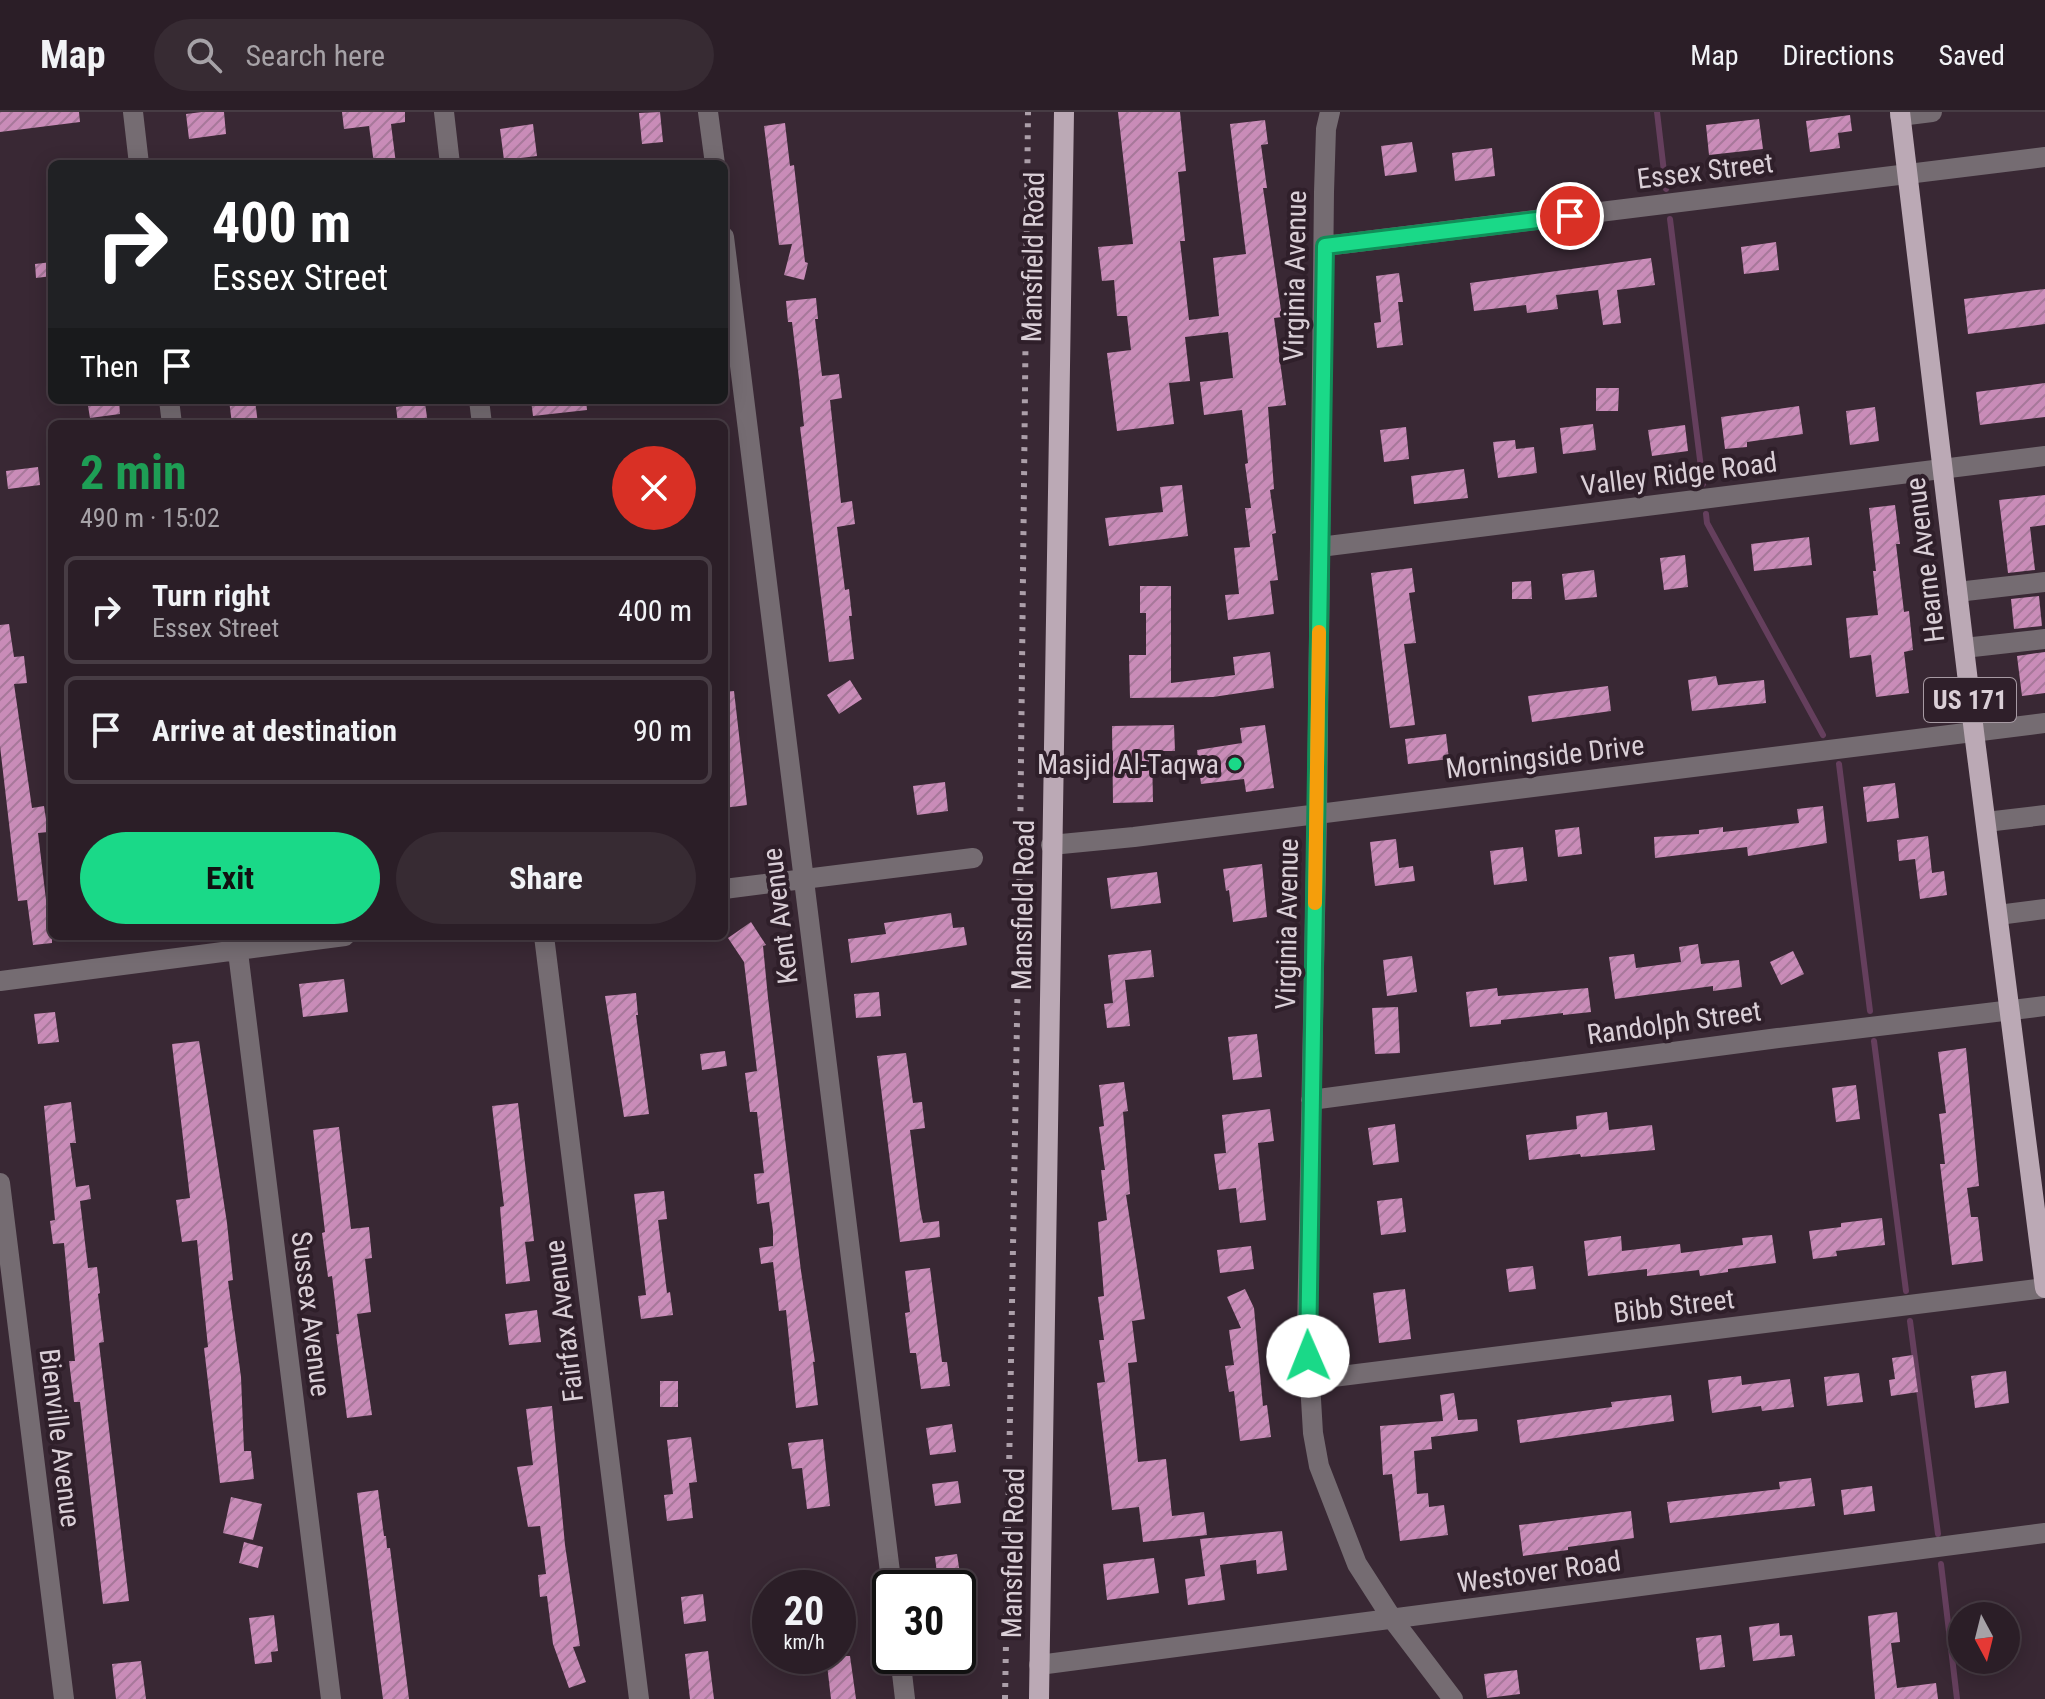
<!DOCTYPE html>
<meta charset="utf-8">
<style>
:root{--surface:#2b1e27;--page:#372b33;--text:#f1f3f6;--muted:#a6a2a7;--line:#473c44;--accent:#1ad988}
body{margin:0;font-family:"Roboto Condensed",sans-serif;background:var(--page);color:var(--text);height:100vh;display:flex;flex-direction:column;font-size:30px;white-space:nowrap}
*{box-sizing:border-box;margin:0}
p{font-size:26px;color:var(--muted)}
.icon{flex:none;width:44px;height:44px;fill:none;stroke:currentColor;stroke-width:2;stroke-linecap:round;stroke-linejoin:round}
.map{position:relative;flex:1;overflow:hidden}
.sheet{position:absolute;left:48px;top:308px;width:680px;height:520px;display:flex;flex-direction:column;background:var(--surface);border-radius:12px;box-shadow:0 4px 20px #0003,0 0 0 2px var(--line)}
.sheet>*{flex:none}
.guide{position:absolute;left:48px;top:48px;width:680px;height:244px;border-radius:12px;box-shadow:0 4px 20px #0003,0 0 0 2px var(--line);background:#202124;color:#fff;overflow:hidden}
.needle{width:52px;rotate:173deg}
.buttons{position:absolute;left:1948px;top:1490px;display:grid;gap:16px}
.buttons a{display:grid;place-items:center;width:72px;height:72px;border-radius:50%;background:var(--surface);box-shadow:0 4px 20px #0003,0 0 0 2px var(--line);font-size:40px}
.speed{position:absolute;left:752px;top:1458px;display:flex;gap:16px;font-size:40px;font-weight:700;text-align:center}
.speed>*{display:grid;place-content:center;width:104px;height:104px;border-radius:50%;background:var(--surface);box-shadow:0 4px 20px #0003,0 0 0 2px var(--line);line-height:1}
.speed small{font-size:20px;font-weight:400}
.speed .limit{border:4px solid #111;border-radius:12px;background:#fff;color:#111}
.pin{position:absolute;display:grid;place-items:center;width:68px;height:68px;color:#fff;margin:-34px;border:4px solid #fff;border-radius:50%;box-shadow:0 2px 8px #0007}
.me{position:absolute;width:88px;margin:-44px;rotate:359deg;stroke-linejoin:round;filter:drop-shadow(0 0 6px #0008)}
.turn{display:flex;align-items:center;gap:28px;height:168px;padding:0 32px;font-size:36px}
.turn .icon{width:104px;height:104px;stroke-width:2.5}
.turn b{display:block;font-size:56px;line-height:68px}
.then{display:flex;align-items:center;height:76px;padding:0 32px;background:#0003;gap:16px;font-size:30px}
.round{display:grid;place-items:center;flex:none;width:84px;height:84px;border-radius:42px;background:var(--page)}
.headline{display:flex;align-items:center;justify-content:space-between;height:136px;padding:0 32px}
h1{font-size:48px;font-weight:700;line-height:60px;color:#1e9e55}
.cta{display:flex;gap:16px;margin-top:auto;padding:16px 32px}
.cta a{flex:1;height:92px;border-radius:48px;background:var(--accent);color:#111;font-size:32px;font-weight:700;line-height:92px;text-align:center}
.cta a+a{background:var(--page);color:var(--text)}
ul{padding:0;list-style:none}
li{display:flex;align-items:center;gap:24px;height:108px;margin:0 16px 12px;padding:0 16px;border:4px solid var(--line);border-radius:12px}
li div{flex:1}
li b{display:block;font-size:30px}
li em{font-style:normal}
header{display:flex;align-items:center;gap:48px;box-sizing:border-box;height:112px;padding:0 40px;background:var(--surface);border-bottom:2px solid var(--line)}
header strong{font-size:38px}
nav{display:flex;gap:44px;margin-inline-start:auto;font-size:28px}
.search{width:560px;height:72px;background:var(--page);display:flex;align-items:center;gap:20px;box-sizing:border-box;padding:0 28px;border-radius:44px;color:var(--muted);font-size:30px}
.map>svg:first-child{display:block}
</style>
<header>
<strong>Map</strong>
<div class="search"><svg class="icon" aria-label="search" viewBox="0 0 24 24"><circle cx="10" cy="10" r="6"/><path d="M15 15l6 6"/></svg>Search here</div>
<nav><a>Map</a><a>Directions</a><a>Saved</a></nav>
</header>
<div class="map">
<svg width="2045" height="1587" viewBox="0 0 2045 1587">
<defs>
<pattern id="building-hatch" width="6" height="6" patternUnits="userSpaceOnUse" patternTransform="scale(2)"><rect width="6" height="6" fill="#c98cb8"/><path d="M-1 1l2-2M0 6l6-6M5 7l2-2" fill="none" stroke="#a7789a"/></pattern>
</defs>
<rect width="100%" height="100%" fill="#392834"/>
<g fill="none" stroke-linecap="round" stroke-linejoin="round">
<path stroke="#653f5d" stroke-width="6" d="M1657,0L1666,77
M1670,107L1703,372
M1706,402L1707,411L1823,623
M1839,652L1870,899
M1874,929L1906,1179
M1910,1209L1938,1422
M1941,1452L1957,1587"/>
</g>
<path fill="url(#building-hatch)" d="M0,0H79L80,10L0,20Z
M202,0H224L226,22L189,27L186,2Z
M342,0H405V10L391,12L396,52H374L369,14L344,17Z
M660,0L663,30L642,32L639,1Z
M1118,0H1180L1186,59L1178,60L1185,129H1180L1189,208L1219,204L1213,146L1246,142L1230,12L1265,8L1268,32L1261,33L1267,76H1263L1282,205L1274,206L1286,293L1268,295L1274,377L1270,378L1276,421L1272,422L1278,468L1270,469L1274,502L1228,508L1225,483L1239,482L1234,436L1250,435L1245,396H1251L1245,352L1248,351L1242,298L1204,303L1200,270L1233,266L1228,220L1185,225L1190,269L1169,271L1174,312L1117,319L1107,241L1131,238L1127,204H1117L1114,168L1102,169L1098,135L1133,132Z
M1850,3L1852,19L1838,21L1840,36L1810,40L1806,9Z
M1759,7L1763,37L1709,43L1706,13Z
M785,11L790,54L794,53L805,150L808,151L804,168L784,163L792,132L779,133L764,14Z
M533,12L537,44L504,48L500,17Z
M1412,30L1417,60L1385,64L1381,34Z
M1492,36L1495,64L1455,69L1452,41Z
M1776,130L1779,158L1744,162L1741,135Z
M1651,146L1655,173L1617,178L1621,211L1603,213L1598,178L1556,183L1558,197L1527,201L1526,193L1474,199L1470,171Z
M52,150V164L36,166L35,152Z
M1399,161L1403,190H1398L1403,233L1377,236L1374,211L1381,210L1376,164Z
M2045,177V212L1968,222L1964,187Z
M816,186L818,207H815L822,264L839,262L842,286L830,288L841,391L852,389L855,412L837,415L845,478L849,477L852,504H849L854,547L829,550L800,315L804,314L799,267L792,210H788L786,189Z
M2045,271V305L1980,313L1976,280Z
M1596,276H1619L1618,299H1596Z
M87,288H119L120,302L90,306Z
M229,288H255L258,312H232Z
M531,288H586L587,298L533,304Z
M425,291L428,312H398L396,295Z
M1799,294L1803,322L1747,330V335L1725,337L1721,305Z
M1875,295L1879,329L1850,333L1846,299Z
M1593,312L1596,338L1563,342L1560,316Z
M1685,313L1688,339L1652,344L1648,318Z
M1406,315L1409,347L1384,350L1380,318Z
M1515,328L1516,337L1534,335L1537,361L1498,366L1493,330Z
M38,355L40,373L8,377L6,359Z
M1464,357L1468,386L1414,392L1411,364Z
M1182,373L1188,424L1109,434L1105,406L1163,400L1160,375Z
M2045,383V413L2030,415L2035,458L2008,461L1999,388Z
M1895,393L1900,432H1896L1904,500L1909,499L1913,538L1904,540L1909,581L1876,585L1871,543L1850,546L1846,506L1878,503L1873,459H1876L1869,396Z
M1809,425L1812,453L1754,459L1751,432Z
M1685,443L1688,475L1664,478L1660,446Z
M1412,456L1415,480L1409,481L1416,531L1404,532L1415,613L1390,616L1371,461Z
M1594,458L1597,485L1565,488L1562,462Z
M1531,469L1532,487H1512V470Z
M1140,474H1171V571L1235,563L1233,545L1270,540L1274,576L1213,585L1130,586L1129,543H1146V501H1140Z
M2039,484L2042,514L2014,517L2011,487Z
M9,512L14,545L24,544L27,571L14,572L32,696L44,694L48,720L38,721L47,796L52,795V831L33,833L27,788L18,789L0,634V513Z
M2045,540V581L2022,584L2017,544Z
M1716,564L1718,573L1764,568L1766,591L1692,599L1688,568Z
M850,568L862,587L839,602L827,583Z
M1608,574L1611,599L1532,610L1528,584Z
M734,579L747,693L724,696V580Z
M1174,613L1175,639H1152L1153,690L1113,691L1112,614Z
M1265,613L1274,676L1246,680L1244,667L1201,672L1197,638L1242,631L1240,616Z
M1446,622L1449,647L1408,652L1405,627Z
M945,670L948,699L917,703L913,674Z
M1895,671L1899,706L1867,710L1863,675Z
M1823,694L1827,731L1748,744L1747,735L1655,746L1654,725L1699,722V718L1723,715V720L1799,711L1797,697Z
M1579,715L1582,742L1558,745L1555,718Z
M1928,724L1932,761L1944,759L1947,783L1920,787L1915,747L1899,749L1897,728Z
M1396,727L1399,756L1413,754L1415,769L1375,774L1370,730Z
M1523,735L1527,769L1494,773L1490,739Z
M1262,752L1267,805L1233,810L1229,778L1226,779L1223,757Z
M1157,760L1161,791L1111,797L1107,766Z
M951,801L953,816L964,815L967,833L851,851L848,827L886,822L884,811Z
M751,810L766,833L763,834L768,886L801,1159L815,1250H813L818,1293L796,1296L786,1198L779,1199L773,1150L761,1152L759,1136L773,1134V1119L769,1090L757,1092L754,1062L764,1061L757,1000H750L745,961L757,959L744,850L728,826Z
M1698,832L1701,852L1739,848L1742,875L1713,879V874L1615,887L1609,845L1634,842L1636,856L1681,850L1679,835Z
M1151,838L1154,865L1125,868L1130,914L1107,916L1104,892L1113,891L1108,843Z
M1793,839L1804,862L1781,873L1770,850Z
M1412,844L1417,880L1387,884L1383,848Z
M344,867L348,900L303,905L299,872Z
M1497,876L1498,884L1588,876L1591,900L1563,903V901L1501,908V912L1470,915L1466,880Z
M879,880L881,904L856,906L854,882Z
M636,881L638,903H636L649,1002L624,1005L605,884Z
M1398,895L1400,941L1375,942L1372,896Z
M55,900L59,930L38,932L34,902Z
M1257,922L1262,965L1233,968L1228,925Z
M199,929L227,1111L233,1168L228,1169L241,1265L244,1339H251L254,1367L220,1371L204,1236L208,1235L197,1128L182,1130L176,1088L190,1086L172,932Z
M1966,936L1979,1074L1967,1076L1971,1105H1978L1983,1149L1952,1153L1940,1052H1945L1939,1002L1946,1001L1938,940Z
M725,939L727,954L702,958L700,942Z
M906,941L913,991L922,990L925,1016L910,1018L920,1097L923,1111L939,1109L940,1125L900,1130L877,944Z
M1124,970L1128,999L1123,1000L1130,1082L1126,1083L1145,1207L1132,1209L1137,1250L1128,1251L1138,1350L1166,1347L1172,1404L1204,1400L1207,1423L1143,1430L1139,1395L1112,1398L1097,1271L1105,1270L1099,1228H1104L1098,1185L1104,1184L1098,1110L1107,1108L1101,1058H1105L1099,1015L1104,1014L1099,973Z
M1856,973L1860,1007L1836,1010L1832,976Z
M71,990L76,1031H70L76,1075L89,1073L91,1087L80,1089L88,1156L97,1155L100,1181L98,1182L104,1230L99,1231L129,1489L103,1492L80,1290H74L69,1249H75L64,1131L53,1132L50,1109L55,1108L44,994Z
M518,991L534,1129L525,1130L530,1169L506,1172L500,1095L504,1094L492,994Z
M1270,997L1274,1029L1258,1031L1266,1108L1240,1111L1236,1076L1219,1078L1214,1042L1226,1041L1222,1003Z
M1607,1000L1609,1018L1652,1013L1655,1038L1581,1045L1580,1042L1529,1048L1526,1023L1577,1017L1576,1004Z
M1395,1012L1399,1050L1373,1053L1368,1016Z
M339,1015L351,1117L369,1115L372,1146L365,1147L371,1200L357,1202L372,1303L347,1306L336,1222H339L332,1164L328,1165L322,1121L325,1120L313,1018Z
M664,1079L667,1107L658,1108L667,1181L670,1180L673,1203L641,1207L638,1184L646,1183L634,1082Z
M1402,1086L1406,1120L1381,1123L1377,1089Z
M1882,1106L1885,1133L1836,1139L1837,1144L1813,1147L1809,1119L1841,1115V1111Z
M1772,1123L1776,1151L1728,1157V1160L1700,1164L1699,1158L1647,1164V1157L1588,1164L1584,1129L1621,1124L1622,1139L1680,1132L1681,1141L1743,1133L1742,1126Z
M1251,1134L1254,1157L1220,1161L1217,1138Z
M1533,1154L1536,1177L1509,1180L1506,1157Z
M930,1156L942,1250H947L950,1274L921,1277L916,1241H910L905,1201L910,1200L905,1159Z
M1245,1177L1254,1196L1263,1294L1267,1293L1271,1325L1240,1329L1234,1279L1229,1280L1225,1254L1234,1253L1229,1218L1241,1216L1227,1185Z
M1405,1177L1411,1227L1379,1231L1373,1181Z
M537,1198L541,1230L509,1233L505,1202Z
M1913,1243L1918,1280L1891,1284L1889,1268L1895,1267L1892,1246Z
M2006,1259L2009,1291L1975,1296L1971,1264Z
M1859,1261L1863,1290L1827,1294L1824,1265Z
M1741,1264L1742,1273L1790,1267L1794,1295L1762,1299L1761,1294L1712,1301L1708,1268Z
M660,1269H678V1295H660Z
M1454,1281L1458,1308L1477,1307L1478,1319L1431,1325L1432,1337L1414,1339L1417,1382L1428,1381L1429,1395L1444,1393L1448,1423L1400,1429L1392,1362L1383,1363L1380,1314L1443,1309L1440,1283Z
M1671,1283L1674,1309L1520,1331L1517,1308L1612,1295L1611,1290Z
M552,1294L565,1433L580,1534L573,1535L586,1570L569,1576L553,1532L547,1484L540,1485L538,1463L546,1462L540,1414L528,1415L517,1355L533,1353L526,1297Z
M952,1312L956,1340L930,1343L926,1316Z
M691,1325L697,1370L689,1371L693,1406L667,1409L664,1383L673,1382L667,1328Z
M823,1327L830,1394L807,1397L802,1356L792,1357L788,1331Z
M1811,1366L1815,1394L1670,1411L1667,1390L1780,1377L1779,1370Z
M958,1369L961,1391L935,1394L932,1372Z
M1872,1374L1875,1399L1844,1403L1841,1378Z
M378,1378L384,1424H386L387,1436H390L409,1587H383L379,1557L357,1381Z
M231,1385L262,1392L253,1428L223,1421Z
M1631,1399L1634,1426L1568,1435V1438L1523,1444L1519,1413Z
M1282,1419L1287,1458L1257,1462L1256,1448L1220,1453L1225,1488L1188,1493L1185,1467L1205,1464L1200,1427Z
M244,1430L263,1435L258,1456L239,1451Z
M957,1442L961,1468L938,1470L935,1445Z
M1154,1446L1159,1481L1107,1488L1103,1452Z
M703,1482L706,1509L684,1512L681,1485Z
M1897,1500L1900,1530L1891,1531L1897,1576L1936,1571L1938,1587H1875L1868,1504Z
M274,1503L278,1539L271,1540L272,1550L255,1552L249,1506Z
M1779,1511L1780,1524L1792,1523L1795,1544L1753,1549L1749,1515Z
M1721,1523L1725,1555L1700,1558L1696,1526Z
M708,1539L714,1587H690L685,1542Z
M826,1544H850L856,1587H831Z
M141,1549L146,1587H116L112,1552Z
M1517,1558L1520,1582L1487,1586L1484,1562Z"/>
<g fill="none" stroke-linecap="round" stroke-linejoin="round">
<path stroke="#756c72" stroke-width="20" d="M133,0L139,52
M444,0L450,52
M708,0L715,52
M1330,0L1326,17L1324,80L1317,701L1307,1220L1313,1321L1319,1354L1357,1452L1393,1508L1453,1587
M1900,4L1932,0
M724,125L892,1476
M1325,134L2045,45
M169,288L172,312
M479,288L482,312
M1320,435L2045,344
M1957,480L2045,470
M1964,536L2045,527
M1986,710L2045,703
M1051,733L1134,725L2045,611
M724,777L973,746
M1998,803L2045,797
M236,824L331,1587
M544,824L639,1587
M0,869L345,824
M1311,988L1778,926L2045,894
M0,1071L64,1587
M1309,1268L2045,1176
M900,1544L905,1587
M1039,1553L2045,1421"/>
<path stroke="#bba9b5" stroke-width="20" d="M1900,0L1974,620L2045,1176
M1039,1587L1064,0"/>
<path stroke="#ac9fa9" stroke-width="6" stroke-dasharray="4 8" stroke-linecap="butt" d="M1005,1587L1020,740L1028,0"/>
</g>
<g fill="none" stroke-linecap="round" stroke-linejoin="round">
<defs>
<path id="route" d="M1308,1244L1325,134L1570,104"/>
</defs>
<use href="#route" stroke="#118d58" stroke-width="20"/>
<use href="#route" stroke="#1ad988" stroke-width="14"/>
<path stroke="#f59e0b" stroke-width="14" d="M1315,791L1319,520"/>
</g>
<circle fill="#1ad988" stroke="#2f1f2a" stroke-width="3" cx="1235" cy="652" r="8"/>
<g text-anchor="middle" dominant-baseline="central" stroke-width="8" stroke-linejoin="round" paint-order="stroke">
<rect fill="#2f1f2a" stroke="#a79aa3" stroke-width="2" x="1924" y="566" width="92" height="44" rx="6"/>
<g font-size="26" font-weight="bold" fill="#dacfd7">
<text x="1970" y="588">US 171</text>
</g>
<g font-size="28" fill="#dacfd7" stroke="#2f1f2a">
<text transform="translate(1705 59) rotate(-7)">Essex Street</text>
<text transform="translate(1033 145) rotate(-89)">Mansfield Road</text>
<text transform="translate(1295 164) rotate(-89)">Virginia Avenue</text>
<text transform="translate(1679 362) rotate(-7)">Valley Ridge Road</text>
<text transform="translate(1925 448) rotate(-97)">Hearne Avenue</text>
<text transform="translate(1545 645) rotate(-7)">Morningside Drive</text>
<text transform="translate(1023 793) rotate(-89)">Mansfield Road</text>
<text transform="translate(780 804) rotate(-97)">Kent Avenue</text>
<text transform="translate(1287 812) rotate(-89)">Virginia Avenue</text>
<text transform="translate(1674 911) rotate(-8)">Randolph Street</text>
<text transform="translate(1674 1194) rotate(-7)">Bibb Street</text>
<text transform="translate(311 1202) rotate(83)">Sussex Avenue</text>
<text transform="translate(564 1209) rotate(-97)">Fairfax Avenue</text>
<text transform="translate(60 1326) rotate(83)">Bienville Avenue</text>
<text transform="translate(1013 1441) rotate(-89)">Mansfield Road</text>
<text transform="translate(1539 1460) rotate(-8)">Westover Road</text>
</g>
<g font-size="28" fill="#dacfd7" stroke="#2f1f2a" text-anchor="end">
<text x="1219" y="652">Masjid Al-Taqwa</text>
</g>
</g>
</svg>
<div class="buttons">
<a><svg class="needle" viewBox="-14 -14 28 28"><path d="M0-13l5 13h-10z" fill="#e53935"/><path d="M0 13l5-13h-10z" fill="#a6a2a7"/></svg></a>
</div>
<div class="speed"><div>20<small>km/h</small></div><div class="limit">30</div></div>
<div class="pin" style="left:1570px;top:104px;background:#d93025"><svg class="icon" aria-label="arrive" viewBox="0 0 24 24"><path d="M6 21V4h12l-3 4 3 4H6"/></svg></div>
<svg class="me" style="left:1308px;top:1244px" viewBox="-20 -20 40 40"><circle r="19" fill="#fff"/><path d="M0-13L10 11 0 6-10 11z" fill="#1ad988"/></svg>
<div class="guide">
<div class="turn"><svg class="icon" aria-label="right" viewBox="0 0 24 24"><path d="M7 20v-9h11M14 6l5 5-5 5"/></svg><div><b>400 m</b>Essex Street</div></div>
<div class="then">Then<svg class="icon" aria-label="arrive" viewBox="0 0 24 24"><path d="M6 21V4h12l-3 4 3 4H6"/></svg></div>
</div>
<section class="sheet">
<div class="headline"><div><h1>2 min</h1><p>490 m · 15:02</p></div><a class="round" style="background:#d93025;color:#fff"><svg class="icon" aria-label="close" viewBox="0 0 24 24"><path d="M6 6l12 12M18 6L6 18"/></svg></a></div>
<ul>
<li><svg class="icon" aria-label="right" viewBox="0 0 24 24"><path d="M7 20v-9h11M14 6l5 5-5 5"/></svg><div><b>Turn right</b><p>Essex Street</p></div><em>400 m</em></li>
<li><svg class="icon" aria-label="arrive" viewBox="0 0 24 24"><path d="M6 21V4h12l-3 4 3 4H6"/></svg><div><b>Arrive at destination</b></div><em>90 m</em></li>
</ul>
<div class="cta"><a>Exit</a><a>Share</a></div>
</section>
</div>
